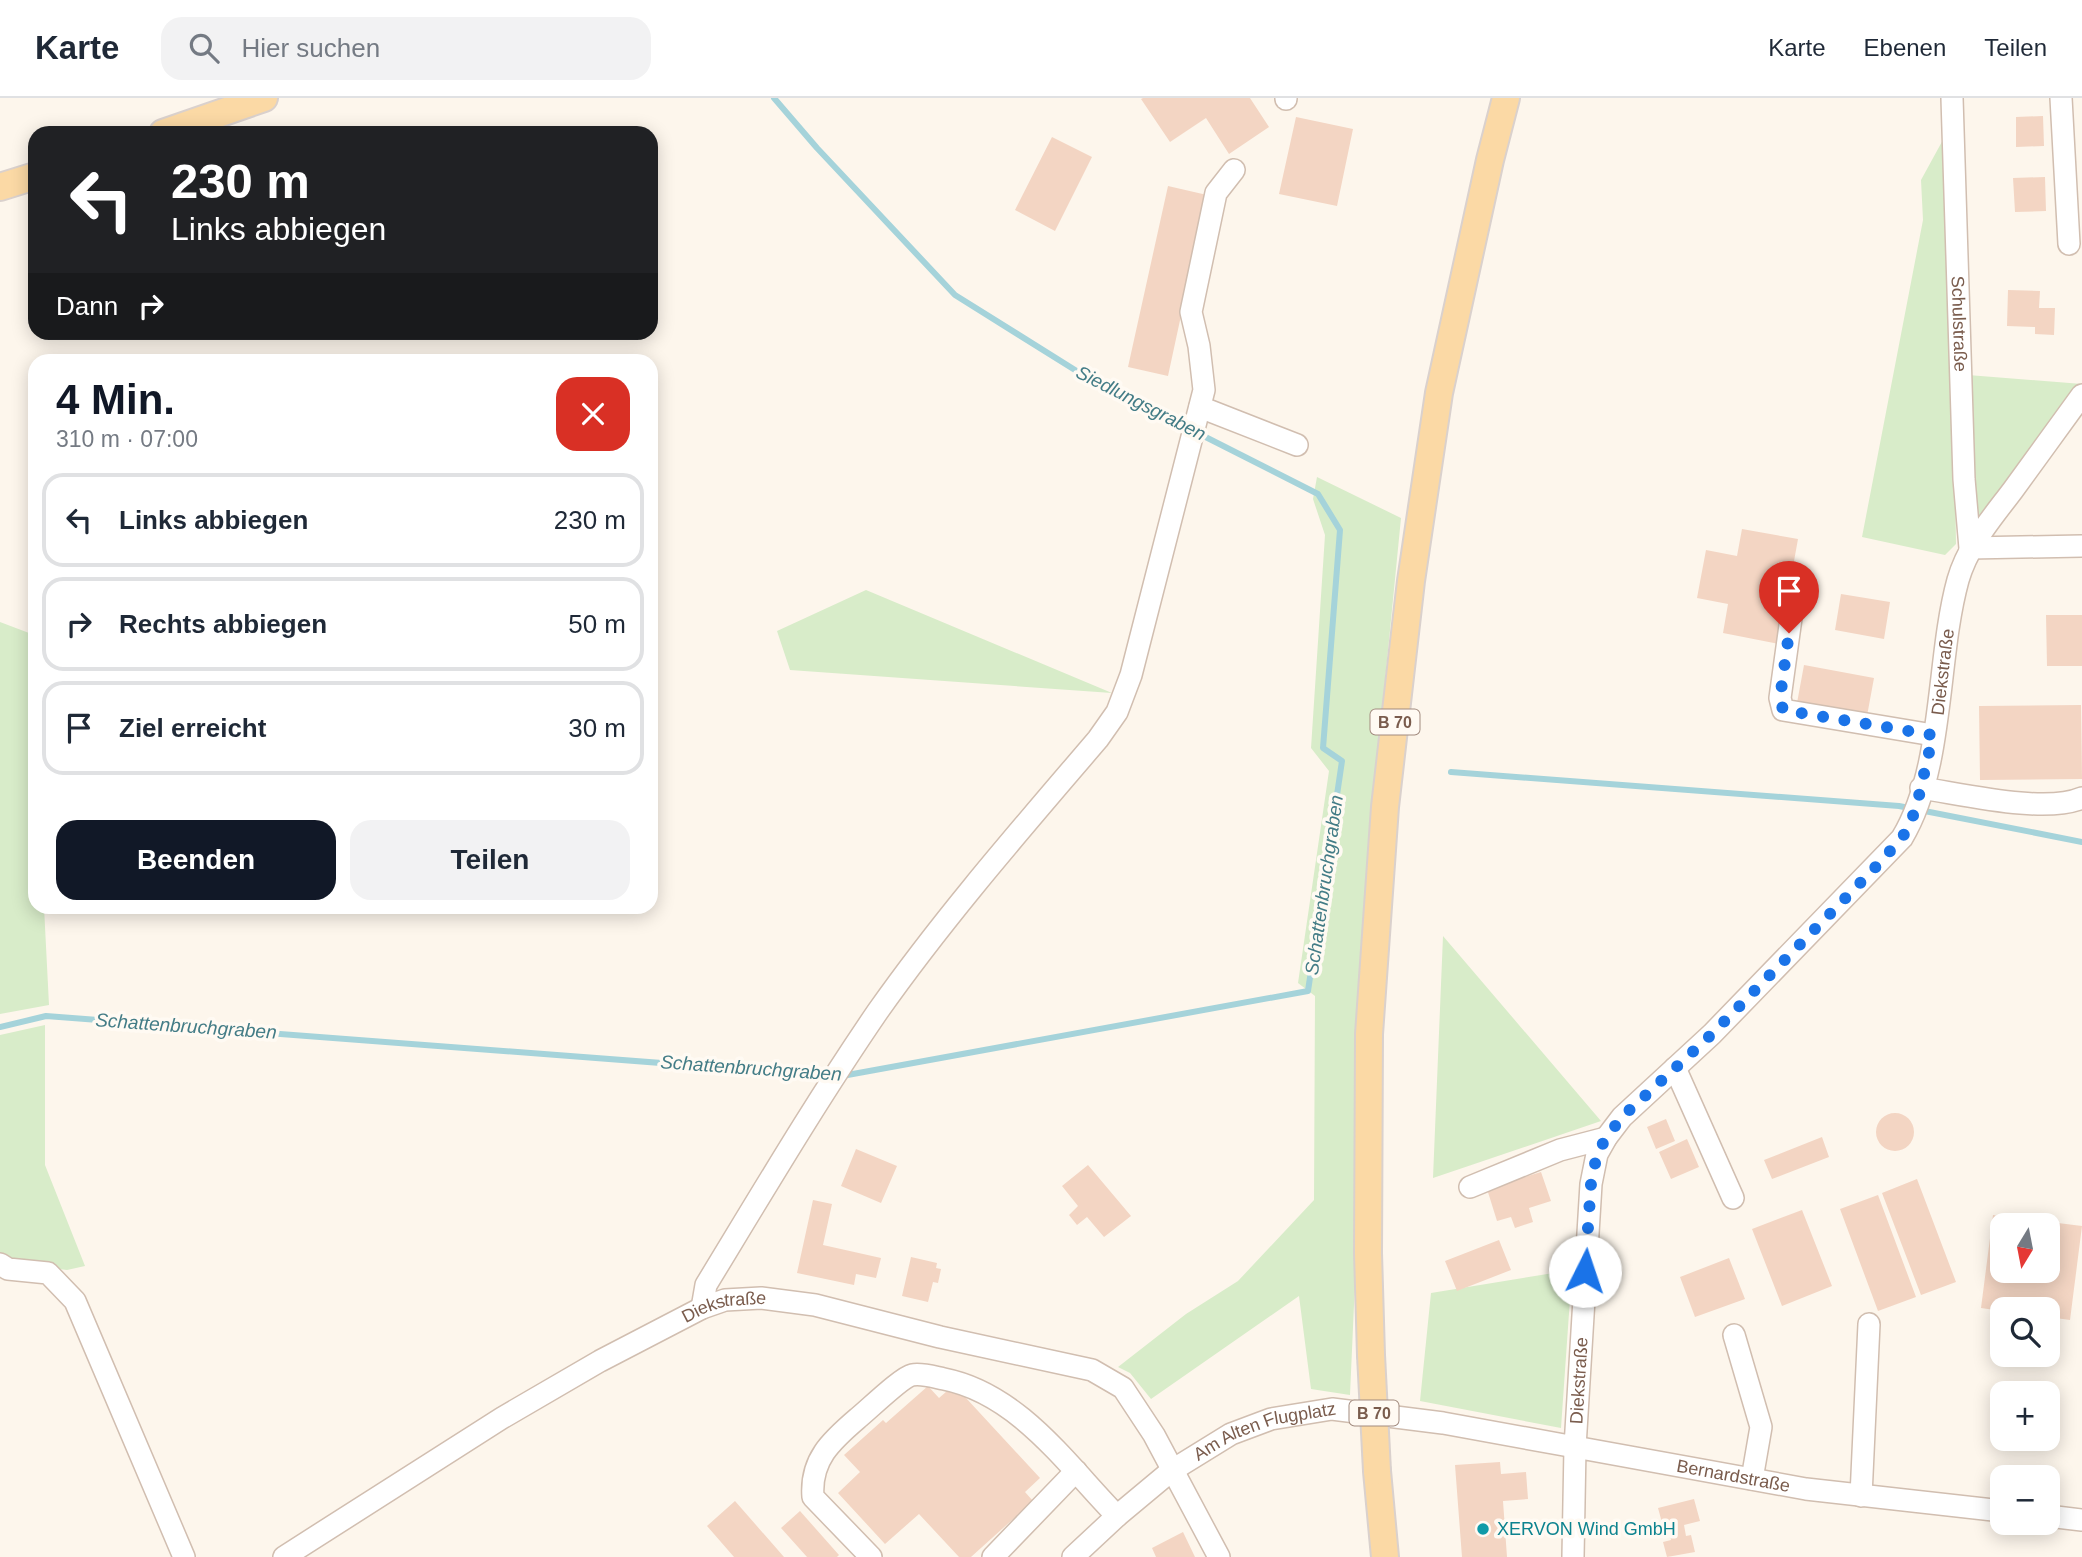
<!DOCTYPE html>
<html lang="de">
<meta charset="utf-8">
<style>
:root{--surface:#fff;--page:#f2f2f3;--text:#1f2937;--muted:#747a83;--line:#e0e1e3;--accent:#111827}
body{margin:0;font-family:Helvetica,sans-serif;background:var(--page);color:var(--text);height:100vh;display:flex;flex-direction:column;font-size:26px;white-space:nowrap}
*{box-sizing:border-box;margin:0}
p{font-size:23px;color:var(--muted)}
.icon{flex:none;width:38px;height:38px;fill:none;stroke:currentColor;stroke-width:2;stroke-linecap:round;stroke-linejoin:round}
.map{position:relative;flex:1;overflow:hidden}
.drawer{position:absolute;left:28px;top:256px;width:630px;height:560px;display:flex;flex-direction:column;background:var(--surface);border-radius:21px;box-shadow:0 4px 18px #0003}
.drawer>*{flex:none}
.top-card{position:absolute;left:28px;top:28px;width:630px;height:214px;border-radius:21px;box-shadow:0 4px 18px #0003;background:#202124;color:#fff;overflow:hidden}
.needle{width:46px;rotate:190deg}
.buttons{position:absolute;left:1990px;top:1115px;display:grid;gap:14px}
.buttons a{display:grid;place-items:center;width:70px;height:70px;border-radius:14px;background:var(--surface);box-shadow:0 4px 18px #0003;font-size:35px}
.pin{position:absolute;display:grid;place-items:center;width:60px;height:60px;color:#fff;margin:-72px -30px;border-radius:50% 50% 50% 0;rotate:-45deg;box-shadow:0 0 7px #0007}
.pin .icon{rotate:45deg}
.me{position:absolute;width:77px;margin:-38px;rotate:4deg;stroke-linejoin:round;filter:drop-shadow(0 0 5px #0008)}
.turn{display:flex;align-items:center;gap:24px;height:147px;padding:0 28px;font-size:32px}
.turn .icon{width:91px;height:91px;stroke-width:2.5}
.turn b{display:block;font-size:49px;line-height:60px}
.then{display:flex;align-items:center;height:66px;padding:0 28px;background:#0003;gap:14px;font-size:26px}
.round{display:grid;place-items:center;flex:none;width:74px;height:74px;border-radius:21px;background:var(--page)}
.head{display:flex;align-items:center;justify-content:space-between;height:119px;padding:0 28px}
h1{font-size:42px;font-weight:600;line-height:52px;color:var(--accent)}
.action{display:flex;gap:14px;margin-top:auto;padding:14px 28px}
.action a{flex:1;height:80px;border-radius:21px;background:var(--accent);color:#fff;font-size:28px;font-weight:600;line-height:80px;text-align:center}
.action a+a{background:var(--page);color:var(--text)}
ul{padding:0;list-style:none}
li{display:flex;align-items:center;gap:21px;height:94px;margin:0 14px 10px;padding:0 14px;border:4px solid var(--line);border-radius:21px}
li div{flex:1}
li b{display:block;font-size:26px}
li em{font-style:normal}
header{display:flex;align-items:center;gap:42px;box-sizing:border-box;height:98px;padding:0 35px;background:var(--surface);border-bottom:2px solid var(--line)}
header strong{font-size:33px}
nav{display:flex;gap:38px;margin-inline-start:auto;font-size:24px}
.search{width:490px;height:63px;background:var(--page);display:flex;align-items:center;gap:18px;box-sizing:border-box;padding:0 24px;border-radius:21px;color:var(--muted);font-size:26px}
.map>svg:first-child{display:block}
</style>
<header>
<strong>Karte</strong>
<div class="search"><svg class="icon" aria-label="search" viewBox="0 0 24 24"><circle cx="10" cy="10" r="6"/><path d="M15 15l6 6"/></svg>Hier suchen</div>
<nav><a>Karte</a><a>Ebenen</a><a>Teilen</a></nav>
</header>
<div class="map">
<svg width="2082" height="1459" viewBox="0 0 2082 1459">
<rect width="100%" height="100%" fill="#fdf6ec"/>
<path fill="#d8ecc9" d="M1950,29L1956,446L1945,457L1862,439L1923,122L1921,82Z
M1968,277L2082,286L1975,433Z
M1317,379L1401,420L1379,644L1350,1297L1311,1291L1299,1198L1151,1301L1130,1275L1118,1269L1186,1216L1238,1183L1314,1102L1315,898L1298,885L1329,673L1311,650L1325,437L1313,401Z
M866,492L1112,595L790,572L777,533Z
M0,524L29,535L35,650V808L44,809L49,907L0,916Z
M1443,838L1601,1023L1433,1080Z
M45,927V1067L85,1168L67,1172L7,1164L0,1159V937Z
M1572,1172L1561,1330L1420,1303L1431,1195Z"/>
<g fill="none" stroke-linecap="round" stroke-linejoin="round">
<path stroke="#a5d3da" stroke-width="6" d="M774,0L817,50L955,197L1083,277L1318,396L1340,432L1323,650L1342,663L1308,893L842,978
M1451,674L1899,708L2082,744
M0,929L46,918L831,978"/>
</g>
<path fill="#f3d5c3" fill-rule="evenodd" d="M1143,0H1250L1269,29L1229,56L1206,20L1170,44L1141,1Z
M2043,18L2044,48L2016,49V19Z
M1296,19L1353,31L1337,108L1279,96Z
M1052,39L1092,59L1055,133L1015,112Z
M2045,79L2046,113L2015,114L2013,80Z
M1168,88L1207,97L1168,278L1128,269Z
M2008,192L2040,193L2039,210H2055L2054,237L2035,236V229L2007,228Z
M1742,431L1798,441L1779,546L1723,535L1728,506L1697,500L1706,452L1737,458Z
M1841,496L1890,504L1884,541L1835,532Z
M2046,517H2082V568H2047Z
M1804,567L1874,580L1867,618L1797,605Z
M2081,607L2082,681L1980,682L1979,608Z
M1876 1034a19 19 0 1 1 38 0a19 19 0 1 1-38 0Z
M1666,1021L1675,1043L1656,1051L1647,1029Z
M1822,1039L1829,1059L1772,1081L1764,1062Z
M1687,1041L1699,1069L1671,1081L1659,1054Z
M856,1051L897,1068L881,1105L841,1088Z
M1088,1067L1131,1118L1104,1139L1087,1119L1077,1127L1069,1117L1078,1108L1062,1088Z
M1541,1074L1551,1103L1529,1110L1533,1124L1515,1130L1511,1119L1497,1123L1487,1091Z
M1917,1081L1956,1184L1921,1197L1882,1095Z
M1878,1097L1916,1199L1878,1213L1840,1111Z
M813,1102L832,1106L823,1147L881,1160L876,1180L856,1176L854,1187L797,1175Z
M1802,1112L1832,1188L1782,1208L1752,1131Z
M1993,1117L2082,1128L2070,1222L2048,1219V1211H2002V1213L1981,1210ZM2002,1127H2048V1172H2002Z
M1499,1142L1511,1172L1457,1193L1445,1163Z
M911,1159L937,1165L936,1170L941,1171L938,1185L933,1184L928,1204L902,1198Z
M1729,1160L1745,1201L1695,1219L1680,1179Z
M954,1287L1040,1380L1025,1394L1033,1403L971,1459H959L919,1416L885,1446L838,1395L860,1374L844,1357L883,1322L886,1325L928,1288L939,1300Z
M1500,1364L1501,1376L1526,1374L1528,1401L1503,1403L1507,1459H1462L1455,1367Z
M1694,1401L1700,1423L1684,1427L1686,1438L1691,1437L1695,1454L1667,1459L1663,1444L1671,1442L1669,1431L1664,1432L1658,1410Z
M735,1403L784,1459H734L707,1428Z
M800,1413L839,1457L837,1459H807L781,1430Z
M1183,1434L1195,1459H1156L1152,1450Z"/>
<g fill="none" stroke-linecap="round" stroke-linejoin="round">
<defs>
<g id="minor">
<path d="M1286,0V1"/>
<path id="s1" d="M1952,0L1964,381L1970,450L2082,448"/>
<path d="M2061,0L2069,146"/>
<path d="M1200,309L1297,347"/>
<path d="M1792,513L1780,600L1783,612L1933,637"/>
<path d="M1921,690C1962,696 2045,716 2082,700"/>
<path d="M1675,970L1733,1100"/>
<path d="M1470,1089L1560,1052L1606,1040"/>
<path d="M0,1166L8,1171L48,1175L75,1203L184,1459"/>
<path d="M702,1210L706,1187C762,1095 817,1002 878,913C945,818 1022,730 1098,641L1117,614L1131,577L1204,292L1199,248L1191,214L1216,95L1234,72"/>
<path d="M1734,1237L1761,1329L1752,1381"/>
<path d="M1861,1398L1869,1226"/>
<path d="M2048,1418L2082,1422"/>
<path id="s2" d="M284,1459L502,1320L600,1263L702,1210L725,1202L761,1200L815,1207L940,1239L1092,1272L1123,1290L1154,1337L1219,1459"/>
<path d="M871,1459L813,1399C810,1362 831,1343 858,1320C868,1312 902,1279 912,1277C922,1275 934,1279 944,1281C1019,1296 1067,1367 1117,1418"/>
<path d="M993,1459L1076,1373"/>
<path id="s3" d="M1073,1459L1117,1418L1171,1373L1231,1336L1271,1321L1332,1311L1443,1325L1575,1349L1591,1086L1597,1056L1606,1040L1622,1019L1712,936L1902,740C1945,668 1936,562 1958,482C1968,447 1992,420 2013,392C2036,360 2059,329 2082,297"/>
<path id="s4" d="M1573,1459L1575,1349L1806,1391L2002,1413"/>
</g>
<path id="major" d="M163,35L264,0
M0,89L35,78
M1371,1257L1368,1155L1369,936L1385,709L1411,483L1439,295L1490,62L1506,0
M1377,1373L1385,1459"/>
</defs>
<use href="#minor" stroke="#d1beb0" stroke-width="24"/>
<use href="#major" stroke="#dad1cd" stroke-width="30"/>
<use href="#minor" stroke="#fff" stroke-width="21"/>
<use href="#major" stroke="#fbd9a5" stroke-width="26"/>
<defs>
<path id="major-bridge" d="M1371,1257L1377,1373"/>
</defs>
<use href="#major-bridge" stroke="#dad1cd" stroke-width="30" stroke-linecap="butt"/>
<use href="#major-bridge" stroke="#fbd9a5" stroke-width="26"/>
</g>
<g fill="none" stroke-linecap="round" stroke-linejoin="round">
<path stroke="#1a73e8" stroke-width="12" stroke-dasharray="0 21.6" d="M1585,1173L1591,1086L1597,1056L1606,1040L1622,1019L1712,936L1871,774L1902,740L1911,724L1918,702L1933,637L1783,612L1780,600L1789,535"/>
</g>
<circle fill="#0f9aa8" stroke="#fffaf3" stroke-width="2.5" cx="1483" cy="1431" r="7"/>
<g text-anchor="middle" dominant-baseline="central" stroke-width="7" stroke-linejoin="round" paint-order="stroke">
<g fill="#fffaf3" stroke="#a28b7f" stroke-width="2">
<rect x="1370.5" y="611.5" width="49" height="25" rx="5"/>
<rect x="1349.5" y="1302.5" width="49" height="25" rx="5"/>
</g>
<g font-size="16" font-weight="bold" fill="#7a5c4d">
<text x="1395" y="624">B 70</text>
<text x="1374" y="1315">B 70</text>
</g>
<g font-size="18" fill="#7a5c4d" stroke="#fffaf3">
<text stroke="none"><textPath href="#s1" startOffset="226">Schulstraße</textPath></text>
<text stroke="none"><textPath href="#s3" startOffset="1458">Diekstraße</textPath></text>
<text stroke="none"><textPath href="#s2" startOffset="509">Diekstraße</textPath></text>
<text stroke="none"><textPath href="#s3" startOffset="618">Diekstraße</textPath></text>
<text stroke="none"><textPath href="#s3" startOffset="234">Am Alten Flugplatz</textPath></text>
<text stroke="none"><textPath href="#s4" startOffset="271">Bernardstraße</textPath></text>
</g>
<g font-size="18" fill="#0d838f" stroke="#fffaf3" text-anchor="start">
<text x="1497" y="1431">XERVON Wind GmbH</text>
</g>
<g font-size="19" font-style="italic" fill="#437c86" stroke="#fffaf3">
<text transform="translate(1141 305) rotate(27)">Siedlungsgraben</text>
<text transform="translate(1324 787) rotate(-82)">Schattenbruchgraben</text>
<text transform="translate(186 928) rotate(4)">Schattenbruchgraben</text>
<text transform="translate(751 970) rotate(4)">Schattenbruchgraben</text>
</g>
</g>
</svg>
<div class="buttons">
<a><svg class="needle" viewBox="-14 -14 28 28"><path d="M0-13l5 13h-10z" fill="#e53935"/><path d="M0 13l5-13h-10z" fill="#747a83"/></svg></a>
<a><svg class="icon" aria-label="search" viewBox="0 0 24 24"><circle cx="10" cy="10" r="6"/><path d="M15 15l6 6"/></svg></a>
<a>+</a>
<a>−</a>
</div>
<div class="pin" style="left:1789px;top:535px;background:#d93025"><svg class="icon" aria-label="arrive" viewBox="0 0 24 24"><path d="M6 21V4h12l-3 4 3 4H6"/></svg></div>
<svg class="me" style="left:1585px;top:1173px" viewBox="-20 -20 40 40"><circle r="19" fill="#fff"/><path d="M0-13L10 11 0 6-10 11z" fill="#1a73e8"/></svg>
<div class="top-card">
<div class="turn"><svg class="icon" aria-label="left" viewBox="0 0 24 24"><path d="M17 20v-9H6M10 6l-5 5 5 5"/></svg><div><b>230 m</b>Links abbiegen</div></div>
<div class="then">Dann<svg class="icon" aria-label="right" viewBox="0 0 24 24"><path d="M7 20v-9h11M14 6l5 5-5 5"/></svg></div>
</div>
<section class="drawer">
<div class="head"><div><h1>4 Min.</h1><p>310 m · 07:00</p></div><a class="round" style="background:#d93025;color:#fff"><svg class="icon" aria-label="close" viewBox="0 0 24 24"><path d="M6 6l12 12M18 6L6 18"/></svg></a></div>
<ul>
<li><svg class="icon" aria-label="left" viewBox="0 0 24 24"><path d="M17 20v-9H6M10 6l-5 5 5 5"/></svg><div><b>Links abbiegen</b></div><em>230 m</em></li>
<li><svg class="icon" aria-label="right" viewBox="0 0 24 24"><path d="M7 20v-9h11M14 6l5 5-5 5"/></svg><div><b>Rechts abbiegen</b></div><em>50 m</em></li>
<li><svg class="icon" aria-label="arrive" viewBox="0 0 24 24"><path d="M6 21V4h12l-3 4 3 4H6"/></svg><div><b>Ziel erreicht</b></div><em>30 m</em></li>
</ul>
<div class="action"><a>Beenden</a><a>Teilen</a></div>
</section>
</div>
